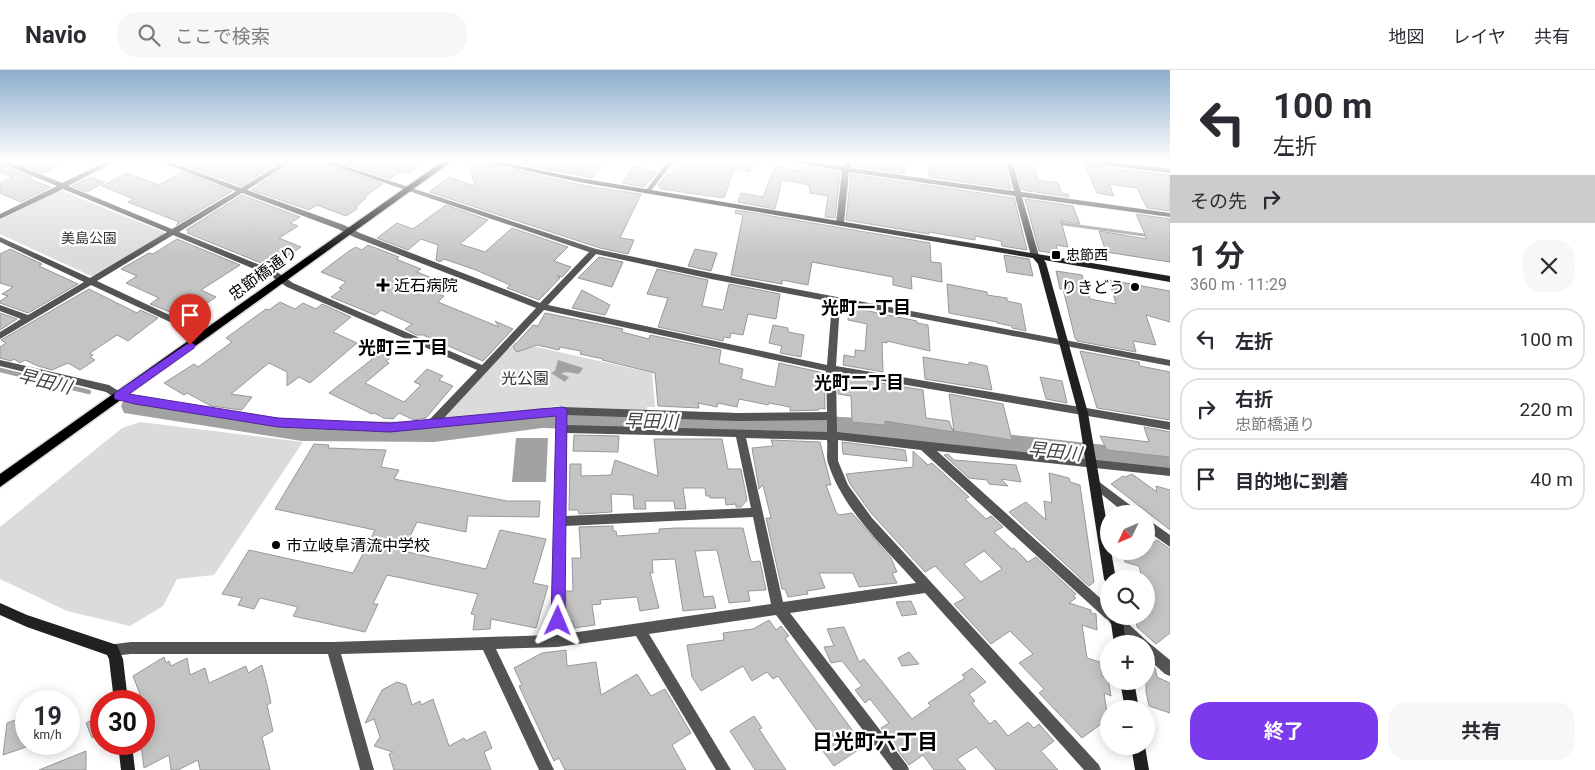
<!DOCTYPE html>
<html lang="ja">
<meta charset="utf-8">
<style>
:root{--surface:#fff;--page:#f7f7f7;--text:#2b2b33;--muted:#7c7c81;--line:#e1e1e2;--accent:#7c3aed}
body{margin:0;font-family:Roboto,"Noto Sans JP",sans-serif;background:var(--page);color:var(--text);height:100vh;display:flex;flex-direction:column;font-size:19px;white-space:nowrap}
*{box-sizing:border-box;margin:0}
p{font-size:16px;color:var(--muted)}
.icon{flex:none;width:28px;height:28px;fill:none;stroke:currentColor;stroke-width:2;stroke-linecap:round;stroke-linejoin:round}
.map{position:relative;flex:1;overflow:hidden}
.sheet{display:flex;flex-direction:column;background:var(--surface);width:425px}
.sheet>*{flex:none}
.top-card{background:#fff;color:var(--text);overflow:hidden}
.needle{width:32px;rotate:226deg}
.buttons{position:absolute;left:1100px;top:435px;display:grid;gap:10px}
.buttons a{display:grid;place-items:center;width:55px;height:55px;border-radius:50%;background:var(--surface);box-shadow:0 2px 12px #0003;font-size:25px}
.speed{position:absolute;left:15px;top:620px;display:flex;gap:10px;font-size:25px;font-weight:700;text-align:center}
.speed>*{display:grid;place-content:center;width:65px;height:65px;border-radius:50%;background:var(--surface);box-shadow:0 2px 12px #0003;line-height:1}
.speed small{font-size:12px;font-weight:400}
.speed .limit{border:8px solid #d22;background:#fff;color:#111}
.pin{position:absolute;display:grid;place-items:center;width:42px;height:42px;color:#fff;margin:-51px -21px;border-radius:50% 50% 50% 0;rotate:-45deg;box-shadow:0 0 5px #0007}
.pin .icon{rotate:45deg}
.me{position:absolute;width:55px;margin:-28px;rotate:1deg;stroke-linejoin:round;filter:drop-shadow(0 0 4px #0008)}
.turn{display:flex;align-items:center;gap:18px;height:105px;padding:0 20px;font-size:22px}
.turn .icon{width:65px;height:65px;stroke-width:2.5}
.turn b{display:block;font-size:35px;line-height:42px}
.then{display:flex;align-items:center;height:48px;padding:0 20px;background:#0003;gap:10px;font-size:19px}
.round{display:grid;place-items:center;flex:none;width:52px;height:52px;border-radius:20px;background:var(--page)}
.head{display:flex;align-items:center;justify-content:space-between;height:85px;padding:0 20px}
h1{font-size:30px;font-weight:700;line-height:38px}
.button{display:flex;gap:10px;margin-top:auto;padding:10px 20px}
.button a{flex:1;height:58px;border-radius:20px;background:var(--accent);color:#fff;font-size:20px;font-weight:700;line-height:58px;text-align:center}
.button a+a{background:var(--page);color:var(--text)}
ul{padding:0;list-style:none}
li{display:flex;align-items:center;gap:15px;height:62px;margin:0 10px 8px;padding:0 10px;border:2px solid var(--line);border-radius:20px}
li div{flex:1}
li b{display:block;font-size:19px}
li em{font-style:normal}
header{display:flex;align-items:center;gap:30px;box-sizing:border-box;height:70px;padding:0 25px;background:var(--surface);border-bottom:1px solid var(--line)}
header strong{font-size:24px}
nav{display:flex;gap:28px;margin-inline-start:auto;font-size:18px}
.search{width:350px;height:45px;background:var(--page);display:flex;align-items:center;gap:12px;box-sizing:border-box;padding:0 18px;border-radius:20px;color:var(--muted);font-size:19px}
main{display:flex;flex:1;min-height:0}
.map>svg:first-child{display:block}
</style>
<header>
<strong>Navio</strong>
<div class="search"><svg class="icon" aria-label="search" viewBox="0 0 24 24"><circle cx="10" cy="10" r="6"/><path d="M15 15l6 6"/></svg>ここで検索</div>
<nav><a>地図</a><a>レイヤ</a><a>共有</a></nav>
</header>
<main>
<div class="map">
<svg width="1170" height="700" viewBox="0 0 1170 700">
<rect width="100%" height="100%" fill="#fff"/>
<path fill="#dbdbdb" d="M57,121H62L164,162L163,165L96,205L91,206L0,164V150Z
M515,272L652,303L655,337H647V341H566L560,336L548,337L543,346L432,350L504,276L510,278Z
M140,352L303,372L214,505L177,509L163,536L130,556L67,541L0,509V457L122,358Z"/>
<path fill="#a2a2a2" d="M558,290L583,298L579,304L567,302L562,303V304L569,307L565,312L551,303L555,301Z
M516,368H548L546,412H512Z"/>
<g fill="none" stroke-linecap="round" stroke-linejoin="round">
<path stroke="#a2a2a2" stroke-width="3" d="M1057,153L1151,166"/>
<path stroke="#a2a2a2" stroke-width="4.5" d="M0,300L89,322"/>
<path fill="#a2a2a2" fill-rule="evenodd" d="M133,327L302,351L434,352L542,338L807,345L859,348L1170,382V404L859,368L542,358L434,372L302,371L124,343L121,336L124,329Z"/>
</g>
<path fill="#c4c4c4" stroke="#989898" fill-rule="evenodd" d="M13,91H68L43,103Z
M174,91H281L241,116Z
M295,91H318L383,114L367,125L365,128H366L356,137L357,139L346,146L317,135L309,140L251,120Z
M336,91H426L409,103L402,101L390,109Z
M504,91L562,92L605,91L592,108Z
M681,91H755L749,102L734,99L724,128L661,119L658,115L667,104L671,105Z
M852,91H904V104L852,96Z
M928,91H1004L1011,119L929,107Z
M1014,91H1028L1035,99L1038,110L1058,113L1062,124H1068L1069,127L1022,120Z
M483,93L586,116L641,124L620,168L634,170L628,184L600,178L429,122L449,107L475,116L470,98Z
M1084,93L1114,99L1169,105L1170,141L1147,138L1137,118L1109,114L1114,126L1097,123Z
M0,95L32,108L30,109L51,117L21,132L0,123V113L13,107L0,102Z
M634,96L658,102L644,117L622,113Z
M775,96L800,101L802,96L840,103L835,148L825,147L828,126L810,123L809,115L782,110L775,139L738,132L741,123L763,127Z
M182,102L232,121L176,155L179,152L128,132L134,129L102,116L127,103L159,115Z
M851,104L1014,128L1027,180L1002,176L1001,171L975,166V170L929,162V164L846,150Z
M90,107L105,112L87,122L72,116Z
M242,125L300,147L290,153L298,156L279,168L301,177L271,197L187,163L189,161L186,160Z
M1025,129L1073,136L1080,154L1061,151L1068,177L1056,175L1059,184L1039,181Z
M446,135L488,150L460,174L485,182L512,158L568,177L554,191L571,197L562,207L557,206L560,208L539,230L507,218L510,215L476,200L444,189L440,192L436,190L438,175L421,169L408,180L377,168L397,153L413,159Z
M736,140L930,173L931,192L941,193L942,212L911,206L912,219L893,215V207L812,192L808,215L782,210V214L731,205L743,145L735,143Z
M1136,144L1170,149V192L1106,182L1099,161L1147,169Z
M177,169L240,195L201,220L216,227L185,248L150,234L159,228L126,213L137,206L121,199L149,183L153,184Z
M368,175L399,187L396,189L421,199L417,202L432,208L423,215L427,217L425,219L444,226L438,232L499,257L495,251L513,259L483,291L423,265H416L405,259L412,254L381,240L375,245L331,227L342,219L339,218L346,212L321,202L349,181L356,177L362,180Z
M10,179L42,194L39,196L78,214L28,243L0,233V231L8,226L2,224L13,217L0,213V184Z
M695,179L717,183L711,201L688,196Z
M1004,185L1029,189L1033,206L1007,202Z
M599,187L623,192L612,217L578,208Z
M657,199L708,210L702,236L723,240L729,214L780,224L776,249L748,244L743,265L731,263L730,268L724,267L723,271L658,257L668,228L647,224Z
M1056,201L1082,205L1090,229L1116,234L1109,210L1170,221V252L1146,245L1156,275L1133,271L1136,282L1077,271L1075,268L1066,231L1063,219H1060Z
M947,214L987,222V225L1007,228V231L1021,234L1026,261L1012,258V256L997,253V252L949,243Z
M89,219L137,243L140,240L158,248L128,271L117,265L90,283L93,285L90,287L95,290L80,300L68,293L52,300L38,296L25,290L20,293L14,289L11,291L0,288V277L6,273L1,270Z
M582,220L610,235L605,245L572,238Z
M280,232L295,239L303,233L316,239L322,234L351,247L333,262L357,273L310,313L299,307L287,316V302L269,293L231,324L252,327L242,340L211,336L187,323L184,325L164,313L194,294L198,297L232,272L226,268L266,239L269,240Z
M849,237L917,251V253L928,255L930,281L887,271V273L882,272L883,302L843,295L844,285L855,287V280L865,281L867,254L848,250Z
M0,243L17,249L0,260Z
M545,243L623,259L622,262L649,269L650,265L721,280L719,293L743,299L741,309L765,315L775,317L779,293L824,303L825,339L819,338V340L790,341V337L769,333L768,335L739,329L737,337L718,333L717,337L698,333L699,338L658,336L655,303L602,290L603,289L580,284L581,281L560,277L559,280L537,275L517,282L513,277L533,255L538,256Z
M773,255L788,258V262L804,265L801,287L780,283L782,276L769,273Z
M1080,281L1139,292L1140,296L1170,302V350L1097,338Z
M380,283L390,288L386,291L389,293L365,313L404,332L421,315L414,312L427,299L443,306L439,310L453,316L426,348L414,350L399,343L393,349L384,348L374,343L372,344L329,323Z
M923,287L969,295V292L987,296L992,320L925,309Z
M838,306L923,320L926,348L949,351L953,362L885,351V355L852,352L851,326L838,324Z
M1040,307L1062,311L1067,333L1046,329Z
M949,324L1003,334L1012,370L954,361Z
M1144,357L1170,362V387L1107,380L1100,366L1149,372Z
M574,365L619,366L618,382L573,381Z
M654,369H722L728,399H741L747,430L741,437H736V434L726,435L725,428H710V426H706L705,418H683L686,439H675L674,431H645L646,439H634L633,425L611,424L612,442L579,444L578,440H569L570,394H581V406L611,405L615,390L658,406Z
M771,370L820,372L831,415H826L836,442L839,445L852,443L891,488L897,502L892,503L897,513L859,517L853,503H819L825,518L807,521L808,524L788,527L785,519H782L766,448H771L763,415L759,419L752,378L773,376Z
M842,372L905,380L907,391L843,384Z
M314,374L329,375L328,378L386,380L381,397L399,400L394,409L507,431H540L539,447L468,446L466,462L417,452L403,481L486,499L500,460L546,469L533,513L548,516L536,558L491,549L490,559L473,560L475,545L471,544L478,524L387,505L373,534H378L365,562L293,546L298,537L260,528L254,539L238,535L242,528L222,524L249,480L353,503L375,460L275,439Z
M913,381L928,395L932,393L969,427L965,429L986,449L991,446L1003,457L994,462L1012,479L1014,478L1028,492L1036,487L1076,524L1073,526L1076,528L1069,533L1091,540V543L1096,544L1097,560L1082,555L1087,588L1100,592L1102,606L1108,608L1111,626L1104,623L1108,649L1082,668L1039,623L1044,619L1019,593L1033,584L1010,561L991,574L954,534L965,528L935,496L925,502L871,443L850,414L846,404L913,397ZM984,481L1002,499L981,512L964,494Z
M948,384L954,390L1016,395L1021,412L1001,409L1008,416L989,414L987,410L969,408L944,385Z
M1049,403L1069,408L1070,412L1080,415L1094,512L1089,516L1009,442L1026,432L1046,450L1044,431L1052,433Z
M1132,404L1157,422L1156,416L1170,420V460L1111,414L1123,406L1125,407Z
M613,456V461H616L617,466L659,463V459L676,458H743L751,492L760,491L766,520L748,521L750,531L729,533L717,480L695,481L704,527L713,526L716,538L683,541L675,489L652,490L653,503H650L659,538L640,541L637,527L600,530L601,534L592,535L595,555L574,558L573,552H566V521H573L572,488H581L579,457Z
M1157,470L1170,479V563L1156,574L1137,557L1135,546H1146V509H1142L1139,496L1125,492L1123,481H1146V478Z
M911,531L917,544L902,546L896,532Z
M769,550L776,560L781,556L789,566L785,568L791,577L864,676L834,696L817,673L823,669L778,606L773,609L767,602L752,611L743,596L701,621L692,607L687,575L724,570L723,563L753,559Z
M844,557L859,592L864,589L912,649L931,636L928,633L965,608L962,605L972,598L986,612L969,624L975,631L972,633L990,654L995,650L1008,666L1028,652L1034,658L1039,654L1054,671L1041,681L1058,700H996L976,677L957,689L966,700H934L923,685L909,695L881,658L889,653L870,629L865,633L855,620L862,616L842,591L831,593L824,577L834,576L827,559Z
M566,580L567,596L596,592L601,625L637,604L651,626L665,619L691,663L672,675L686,700H565L559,688L554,691L519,616L522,615L514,598L542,583Z
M909,582L919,594L902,596L898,588Z
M164,587L166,593L169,591L171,596L187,588L190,605L205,598L209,613L246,596L248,603L262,595L268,619L271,633L267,635L273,661L262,667L270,700H200L198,690L178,700H171L169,685L144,698L141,675L144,674V657L151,653L133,606Z
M1146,590L1155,598L1157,607L1170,613V643L1149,636L1146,622Z
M397,612L406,615L412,635L420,631L421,635L433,629L449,676L464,668L466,671L485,661L492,678L484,682L491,700H394L389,684L393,682L374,676L380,667L374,649L365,653L382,620Z
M26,646V677L3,685L7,653Z
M101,646V664L92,668L86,653Z
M754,646L762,658L759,659L786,700H755L730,661Z
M86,681V700H39Z"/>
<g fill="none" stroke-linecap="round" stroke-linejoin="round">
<defs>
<path id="primary" d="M443,91H452L0,417V404Z"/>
</defs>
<use href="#primary" stroke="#dbdbdb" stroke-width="3"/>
<path fill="#545454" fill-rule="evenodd" d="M0,91H8L62,113L108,91H116L68,116L172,159L236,121L158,91H167L241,118L285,91H293L247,120L344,155L360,163L540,233L589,182L320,91H330L596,179L711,203L1170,290V296L840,233L836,296L1170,352V360L836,303L837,362L1170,398V406L937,381L1109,536V546H1120L1148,572L1170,590V606L1165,604L1146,587V574H1132L1110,553L1108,550L1105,548L921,380L838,370V391L848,415L872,448L1099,695L1101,700H1084L925,523L790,543L907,695L909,700H893L776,545L649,564L731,700H716L636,566L557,577L496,579L554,700H539L483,580L341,584L374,700H360L328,584H131L112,586L107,585L106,580L107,575L131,572H333L551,565L557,345L390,362L277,356L135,334L116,329L106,322L0,296V290L109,315L122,323L135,326L277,348L390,354L429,350L477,300L287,217L271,206L173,165L97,211L208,263L209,265L208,267H202L91,215L0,269V262L21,249L0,241V235L28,245L84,212L0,172V167L90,208L167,162L63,119L0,149V144L57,116L0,93ZM242,123L338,159L354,167L536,238L482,295L293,213L277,202L179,162ZM596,184L711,209L832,232L827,295L548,235ZM544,240L826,301L827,342L737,343L562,337L443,349ZM567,345L737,351L827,350V362L567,355ZM567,363L736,367L751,438L565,446ZM746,368L827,370C828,377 826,386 828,393C843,440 884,477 916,513L783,532ZM753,447L771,534L564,564L565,456Z
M668,91H674L650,122H646V120Z
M795,91H809L843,97L844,91H850V98L1014,121L1006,91H1012L1021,122L1170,143V147L1022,127L1039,186L1035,188L1031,186L1015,126L849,102L844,153L840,155L836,153L842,101L798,93Z
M1084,91H1104L1170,99V103L1087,93Z
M1094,408L1138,441L1139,444H1126L1090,415L1089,412L1090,409Z
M1146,448L1170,465V477L1146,460Z"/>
<path fill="#212121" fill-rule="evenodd" d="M482,91H495L579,108L1170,206V212L1044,190L1046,193L1088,343L1109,466V481H1111L1116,509H1109V514L1106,513L1104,509L1078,343L1038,194L1033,188L579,112Z
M0,533L27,545L117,575L123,589L128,631H114L109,589L107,585L27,557L0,545Z
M1110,546H1122L1126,574H1114Z
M1120,611H1134L1139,639H1125Z
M118,674H132L135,700H121Z
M1131,676H1145L1149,700H1135Z"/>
<use href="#primary" fill="#000" fill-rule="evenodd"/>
</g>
<linearGradient id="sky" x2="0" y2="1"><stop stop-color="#8cadcc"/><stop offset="0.48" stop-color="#fff"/><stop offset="1" stop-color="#fff" stop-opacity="0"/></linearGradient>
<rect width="1170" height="189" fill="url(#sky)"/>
<path fill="#7c3aed" stroke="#51269a" d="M190,272L195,275L194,278L129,324L278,348L390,353L562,337L566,338L567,341L565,551L563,556L558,558L553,556L551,551L556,346L390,362L278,357L135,334L115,329L114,326L115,323Z"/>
<g fill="#000" stroke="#fff" stroke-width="2">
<rect x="1051" y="180" width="10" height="10" rx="2.5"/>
<path d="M380.5 207.5h5v5h5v5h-5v5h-5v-5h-5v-5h5z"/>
<circle cx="1135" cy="217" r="5"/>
<circle cx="276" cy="475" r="5"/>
</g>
<g text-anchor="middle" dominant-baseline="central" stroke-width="4.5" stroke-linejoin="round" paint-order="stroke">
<g font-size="14" fill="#323232" stroke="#fff">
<text x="89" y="168">美島公園</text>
</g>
<g font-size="14" fill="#000" stroke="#fff" text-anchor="start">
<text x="1066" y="185">忠節西</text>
</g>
<g font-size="16" fill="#000" stroke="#fff">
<text transform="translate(263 203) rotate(-36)">忠節橋通り</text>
</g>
<g font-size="16" fill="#000" stroke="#fff" text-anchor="start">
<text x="394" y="215">近石病院</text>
<text x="1125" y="217" text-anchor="end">りきどう</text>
<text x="286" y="475">市立岐阜清流中学校</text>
</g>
<g font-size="16" fill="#323232" stroke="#fff">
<text x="525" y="308">光公園</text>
</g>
<g font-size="18" font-weight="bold" fill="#000" stroke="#fff">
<text x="866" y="237">光町一丁目</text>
<text x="403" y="277">光町三丁目</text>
<text x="859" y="312">光町二丁目</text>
</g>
<g font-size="18" font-style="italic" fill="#434343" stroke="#fff">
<text transform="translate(45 311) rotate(14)">早田川</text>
<text transform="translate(651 351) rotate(1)">早田川</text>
<text transform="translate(1055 381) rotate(6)">早田川</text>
</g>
<g font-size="21" font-weight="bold" fill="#000" stroke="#fff">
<text x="875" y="672">日光町六丁目</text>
</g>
</g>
</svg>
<div class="buttons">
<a><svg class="needle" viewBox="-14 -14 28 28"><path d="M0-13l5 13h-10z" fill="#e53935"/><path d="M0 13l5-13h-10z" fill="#7c7c81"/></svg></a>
<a><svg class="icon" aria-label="search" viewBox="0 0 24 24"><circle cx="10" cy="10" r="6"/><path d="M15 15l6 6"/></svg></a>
<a>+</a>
<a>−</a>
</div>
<div class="speed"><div>19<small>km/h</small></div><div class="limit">30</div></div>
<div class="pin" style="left:190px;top:275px;background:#d93025"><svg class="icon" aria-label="arrive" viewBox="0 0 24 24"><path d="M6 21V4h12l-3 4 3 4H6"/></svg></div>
<svg class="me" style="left:558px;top:551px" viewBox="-20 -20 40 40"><path d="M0-17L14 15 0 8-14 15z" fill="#7c3aed" stroke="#fff" stroke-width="4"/></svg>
</div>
<section class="sheet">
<div class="top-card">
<div class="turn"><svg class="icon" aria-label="left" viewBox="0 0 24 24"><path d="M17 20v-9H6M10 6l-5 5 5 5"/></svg><div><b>100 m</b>左折</div></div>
<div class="then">その先<svg class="icon" aria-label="right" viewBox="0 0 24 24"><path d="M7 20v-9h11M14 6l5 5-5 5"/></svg></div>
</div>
<div class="head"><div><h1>1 分</h1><p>360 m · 11:29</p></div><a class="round"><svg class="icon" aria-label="close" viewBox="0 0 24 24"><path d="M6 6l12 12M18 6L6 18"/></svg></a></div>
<ul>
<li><svg class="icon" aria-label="left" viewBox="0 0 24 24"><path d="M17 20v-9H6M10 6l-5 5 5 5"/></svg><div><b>左折</b></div><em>100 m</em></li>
<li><svg class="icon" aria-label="right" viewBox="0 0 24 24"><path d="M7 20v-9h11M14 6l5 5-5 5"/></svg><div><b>右折</b><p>忠節橋通り</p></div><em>220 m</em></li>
<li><svg class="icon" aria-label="arrive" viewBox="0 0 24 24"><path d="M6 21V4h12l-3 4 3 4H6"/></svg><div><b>目的地に到着</b></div><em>40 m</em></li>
</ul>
<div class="button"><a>終了</a><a>共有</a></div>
</section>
</main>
